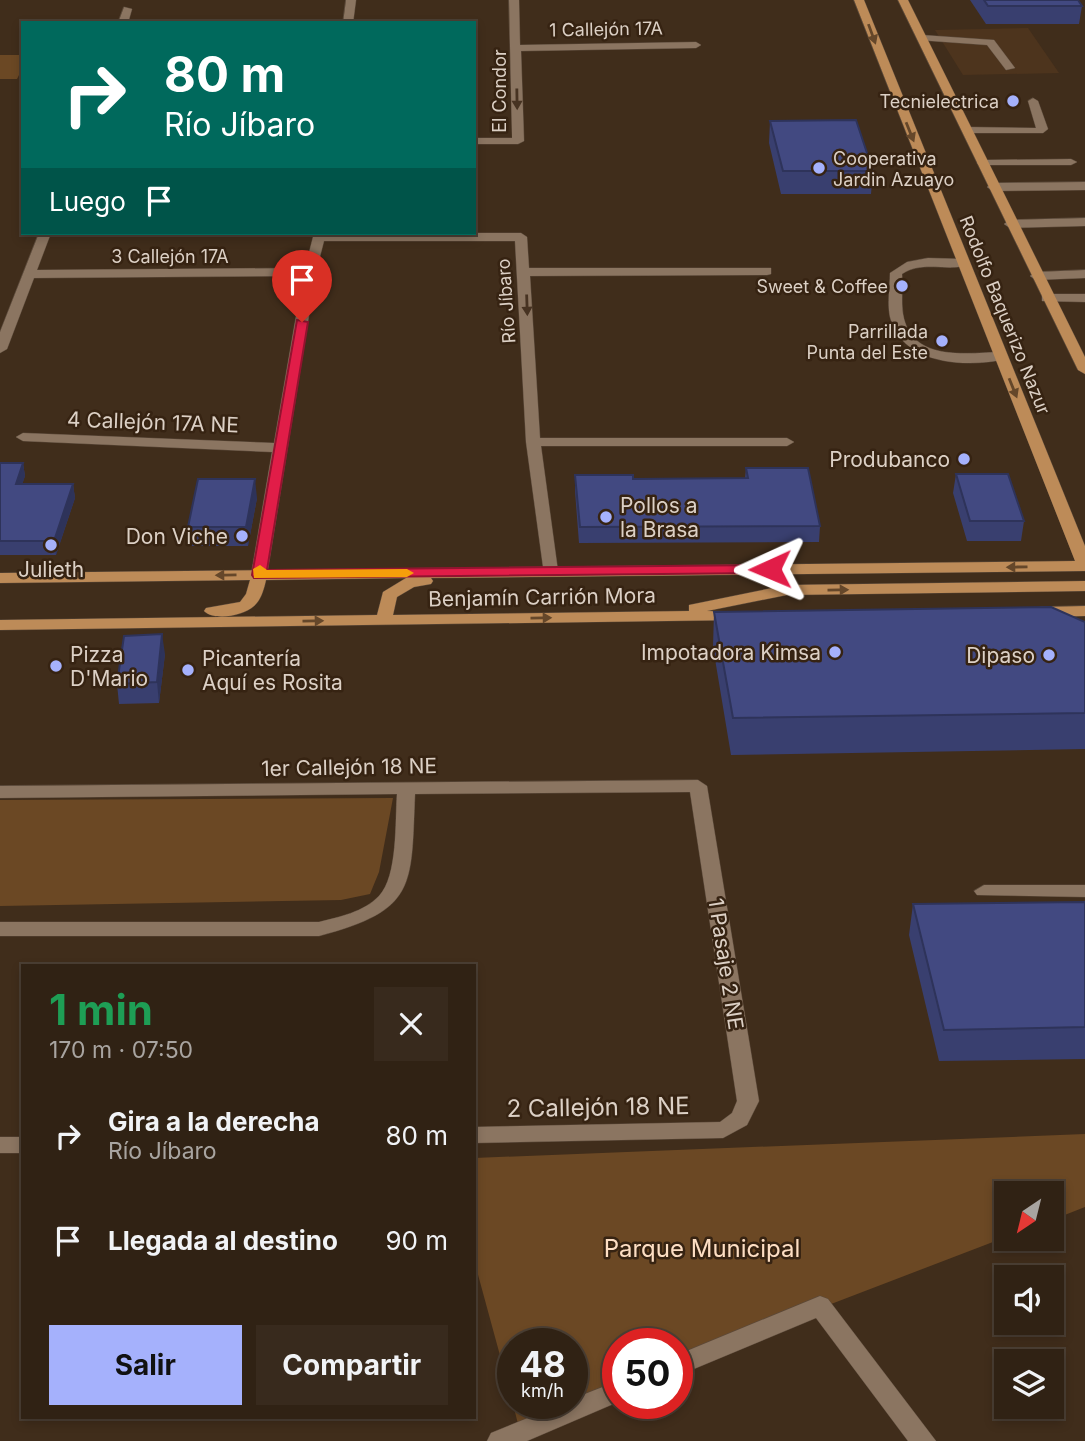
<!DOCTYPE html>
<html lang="es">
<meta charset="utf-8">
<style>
:root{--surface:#302214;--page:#382a1d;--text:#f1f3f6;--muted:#a8a4a0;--line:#4b3f34;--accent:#a5b1fc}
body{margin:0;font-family:Inter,sans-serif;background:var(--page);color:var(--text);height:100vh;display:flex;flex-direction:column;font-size:26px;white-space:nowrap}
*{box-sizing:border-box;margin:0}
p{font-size:23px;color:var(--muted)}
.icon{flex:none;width:38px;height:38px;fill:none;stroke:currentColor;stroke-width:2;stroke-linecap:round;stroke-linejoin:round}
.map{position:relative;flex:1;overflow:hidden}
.side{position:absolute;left:21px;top:964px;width:455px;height:455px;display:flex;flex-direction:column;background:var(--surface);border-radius:0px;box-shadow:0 4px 10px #0003,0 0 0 2px var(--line)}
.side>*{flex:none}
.top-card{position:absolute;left:21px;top:21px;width:455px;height:214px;border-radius:0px;box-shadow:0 4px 10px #0003,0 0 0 2px var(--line);background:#00695c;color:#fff;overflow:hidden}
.needle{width:46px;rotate:215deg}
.tools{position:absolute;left:994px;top:1181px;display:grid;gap:14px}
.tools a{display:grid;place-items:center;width:70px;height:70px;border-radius:0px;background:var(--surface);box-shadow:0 4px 10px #0003,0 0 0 2px var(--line);font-size:35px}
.speed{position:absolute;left:497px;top:1328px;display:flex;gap:14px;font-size:35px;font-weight:700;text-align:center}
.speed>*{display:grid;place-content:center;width:91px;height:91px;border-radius:50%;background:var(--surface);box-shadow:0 4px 10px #0003,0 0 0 2px var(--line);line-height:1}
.speed small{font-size:18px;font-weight:400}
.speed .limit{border:10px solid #d22;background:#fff;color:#111}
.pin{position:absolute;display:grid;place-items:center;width:60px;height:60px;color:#fff;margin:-72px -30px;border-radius:50% 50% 50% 0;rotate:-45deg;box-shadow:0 0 7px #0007}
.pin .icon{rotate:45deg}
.me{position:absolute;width:77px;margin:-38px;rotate:269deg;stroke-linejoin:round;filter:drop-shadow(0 0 5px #0008)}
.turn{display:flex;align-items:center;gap:24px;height:147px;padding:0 28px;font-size:32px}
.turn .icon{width:91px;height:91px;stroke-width:2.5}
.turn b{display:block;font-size:49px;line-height:60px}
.then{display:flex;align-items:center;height:66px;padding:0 28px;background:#0003;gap:14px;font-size:26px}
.round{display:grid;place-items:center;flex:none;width:74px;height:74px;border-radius:0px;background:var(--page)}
.head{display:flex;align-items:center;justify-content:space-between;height:119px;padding:0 28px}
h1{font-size:42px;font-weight:700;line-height:52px;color:#1e9e55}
.action{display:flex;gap:14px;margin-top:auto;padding:14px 28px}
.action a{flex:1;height:80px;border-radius:0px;background:var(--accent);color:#111;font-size:28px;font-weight:700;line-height:80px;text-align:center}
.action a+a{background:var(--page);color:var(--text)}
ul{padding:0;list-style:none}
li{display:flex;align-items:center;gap:21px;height:105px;padding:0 28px}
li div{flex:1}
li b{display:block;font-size:26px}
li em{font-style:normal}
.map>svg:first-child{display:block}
</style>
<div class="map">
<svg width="1085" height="1441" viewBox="0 0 1085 1441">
<rect width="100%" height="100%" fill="#402d1b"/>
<path fill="#4d341d" d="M1028,28L1059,73L963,75L935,30Z"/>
<path fill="#6b4824" d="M0,55H23V67L17,79H0Z
M393,798L379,872L370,894L341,900L0,906V800Z
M1085,1134V1207L1052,1220V1194H1006V1237L677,1363V1344H618V1386L572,1403V1344H513V1403L474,1260V1158Z
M513,1404H572L518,1424Z"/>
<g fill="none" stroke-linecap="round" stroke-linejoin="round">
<defs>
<path id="minor" d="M346,0H356L353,23H343Z
M509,0H519L520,45L696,42L701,45L696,48L521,51L524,141L518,144H474V138H512Z
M124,7L132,9L128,23H118Z
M922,35L994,40L1015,68L1006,70L987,45L918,40V36Z
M1033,98L1038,101L1048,129L1043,133H968L962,130L968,127L1036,128L1028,101Z
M983,160L1071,159L1077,162L1071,165H979L977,163Z
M1085,182V190L993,191L987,187L993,183Z
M1085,218V226L1010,228L1004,224L1010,220Z
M39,233H51L37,270L305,268L313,237L319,233H521L527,237L529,268H771V274L767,275L530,276L540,438H787L794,442L787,446H541L558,571L556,574H544L526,442L515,241H324L316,272L267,575L265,578H253L251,575L272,452L23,441L16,437L23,433L274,443L303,276L34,278L7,349L0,353V332Z
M928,258L963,259L969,263C954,274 924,259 902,274C903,287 901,301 903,314C911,362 965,353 1001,352L1006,353V359C966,368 902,365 890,317C887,303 890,287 890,273L907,262Z
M1085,270V278L1036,280L1030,276L1036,272Z
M1047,294H1085V302L1042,301V295Z
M698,780L707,786L759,1101L747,1125L723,1138L474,1143V1127L720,1122L732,1113L737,1101L690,792L415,794C411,887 417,910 319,936H0V922H319C339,917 364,912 379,896C398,876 395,821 397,794L0,798V786Z
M984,885H1085V897L977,895L974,891Z
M0,1137H23V1153H0Z
M820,1296L828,1299L936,1441H908L816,1318L677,1376V1355Z
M618,1381V1402L527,1441H487L491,1433L562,1404H572V1399Z"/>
<path id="major" d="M854,0H864L1085,546V571L431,578L433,581L431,584L414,587L397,597L393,615L689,611V605L787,585L1085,581V591L787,595L707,611L745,612L747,615L745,618L739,620L0,630V620L377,615L383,592L406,578L266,580C264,589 261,600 254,606C243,616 214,621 204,611L206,608L240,602L246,594L250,580L0,583V573L1075,561Z
M898,0H908L1085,357V374L1078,370Z
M1085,606V616L1040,617L1032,612L1040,607Z"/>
</defs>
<use href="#minor" stroke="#5a493a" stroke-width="1"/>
<use href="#major" stroke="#5a493a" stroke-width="1"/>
<use href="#minor" fill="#8b7561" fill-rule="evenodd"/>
<use href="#major" fill="#bd8b58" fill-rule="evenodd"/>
</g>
<path fill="#393f6f" d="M970,0H1078L1082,6L1079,24H986Z
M770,121L873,171L871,194H781L769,143Z
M0,463H23L25,476L22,484H73L75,498L56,555H0Z
M746,468L820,526L819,542L579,543L575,491V475L633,479L745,478Z
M956,474L1024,521L1021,541H967L953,493Z
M257,498L248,546H190L188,527Z
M714,612L1085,622V749L731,755L713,647Z
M165,654L159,703L119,704L117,684Z
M1085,902V1059L939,1061L909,935L913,904Z"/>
<path fill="#2e335a" d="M23,463L25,476L18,498L16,484Z
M255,479L257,498L248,546L246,527Z
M73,484L75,498L56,555L54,541Z
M162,634L165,654L159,703L157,682Z"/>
<path fill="#424981" stroke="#2e335a" stroke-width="2" d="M984,0H1078L1082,6H988Z
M856,120L873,171H783L770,121Z
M0,463H23L16,484H73L54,541H0Z
M746,468H808L820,526L580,527L575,475H633V479L748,478Z
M956,474H1008L1024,521H970Z
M198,479H255L246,527H188Z
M1051,607L1085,622V713L733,718L714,612Z
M162,634L157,682L117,684L124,636Z
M1085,902V1027L944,1030L913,904Z"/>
<defs><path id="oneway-solid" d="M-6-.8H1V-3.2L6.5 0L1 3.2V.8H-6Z" transform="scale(1.75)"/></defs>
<g fill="#65472a">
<use href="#oneway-solid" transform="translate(872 34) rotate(70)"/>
<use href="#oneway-solid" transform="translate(910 132) rotate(68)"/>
<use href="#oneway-solid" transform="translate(1013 388) rotate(68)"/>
<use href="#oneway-solid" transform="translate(1017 567) rotate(179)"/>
<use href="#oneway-solid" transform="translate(226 575) rotate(179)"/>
<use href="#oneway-solid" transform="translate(838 590) rotate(-1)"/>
<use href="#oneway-solid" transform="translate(541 618) rotate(-1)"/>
<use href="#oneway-solid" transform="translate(313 621) rotate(-1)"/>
</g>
<g fill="#473322">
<use href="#oneway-solid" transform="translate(517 99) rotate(89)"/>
<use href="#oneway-solid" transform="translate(527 305) rotate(88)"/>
</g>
<path fill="#e11d48" stroke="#92132f" stroke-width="2" d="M297,320L308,322L267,570L770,565L778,569L770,573L254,578L252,575Z"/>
<path fill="#f59e0b" d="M260,565L267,570L407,569L414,573L407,577L254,578L253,569Z"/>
<g fill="#a5b1fc" stroke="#362312" stroke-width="2.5">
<circle cx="1013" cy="101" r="7"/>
<circle cx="819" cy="168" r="7"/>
<circle cx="902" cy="286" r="7"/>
<circle cx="942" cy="341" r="7"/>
<circle cx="964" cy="459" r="7"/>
<circle cx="606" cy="517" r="7"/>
<circle cx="242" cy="536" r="7"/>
<circle cx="51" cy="545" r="7"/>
<circle cx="835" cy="652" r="7"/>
<circle cx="1049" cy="655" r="7"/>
<circle cx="56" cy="666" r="7"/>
<circle cx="188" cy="670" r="7"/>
</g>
<g text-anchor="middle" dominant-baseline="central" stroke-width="5" stroke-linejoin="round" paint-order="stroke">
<g font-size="18" fill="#dcd0c5" stroke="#362312">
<text transform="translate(606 29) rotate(-1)">1 Callejón 17A</text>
<text transform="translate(499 91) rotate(-90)">El Condor</text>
<text x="170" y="256">3 Callejón 17A</text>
<text transform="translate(506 301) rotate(-94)">Río Jíbaro</text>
<text transform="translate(1005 315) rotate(68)">Rodolfo Baquerizo Nazur</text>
</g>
<g font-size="18" fill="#dcd0c5" stroke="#362312" text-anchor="end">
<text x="999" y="101">Tecnielectrica</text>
<text x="833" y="158" text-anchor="start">Cooperativa<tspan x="833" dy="21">Jardin Azuayo</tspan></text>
<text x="888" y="286">Sweet &amp; Coffee</text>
<text x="928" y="331">Parrillada<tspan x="928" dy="21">Punta del Este</tspan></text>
</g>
<g font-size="21" fill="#dcd0c5" stroke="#362312">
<text transform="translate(153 422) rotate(2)">4 Callejón 17A NE</text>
<text transform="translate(542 597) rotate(-1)">Benjamín Carrión Mora</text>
<text transform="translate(349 767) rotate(-1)">1er Callejón 18 NE</text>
<text transform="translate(726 964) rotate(81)">1 Pasaje 2 NE</text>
</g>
<g font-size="21" fill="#dcd0c5" stroke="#362312" text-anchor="end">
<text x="950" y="459">Produbanco</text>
<text x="620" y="505" text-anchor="start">Pollos a<tspan x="620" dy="24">la Brasa</tspan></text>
<text x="228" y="536">Don Viche</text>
<text x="51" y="569" text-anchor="middle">Julieth</text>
<text x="821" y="652">Impotadora Kimsa</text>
<text x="70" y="654" text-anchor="start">Pizza<tspan x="70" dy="24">D'Mario</tspan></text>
<text x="1035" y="655">Dipaso</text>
<text x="202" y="658" text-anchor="start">Picantería<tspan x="202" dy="24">Aquí es Rosita</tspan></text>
</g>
<g font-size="24" fill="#dcd0c5" stroke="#362312">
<text transform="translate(598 1107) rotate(-1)">2 Callejón 18 NE</text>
</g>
<g font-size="24" fill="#fddec3" stroke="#362312">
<text x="702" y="1248">Parque Municipal</text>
</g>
</g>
</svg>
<div class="tools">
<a><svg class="needle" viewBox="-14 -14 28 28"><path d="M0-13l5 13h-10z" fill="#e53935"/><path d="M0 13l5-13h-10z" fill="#a8a4a0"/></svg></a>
<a><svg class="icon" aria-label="sound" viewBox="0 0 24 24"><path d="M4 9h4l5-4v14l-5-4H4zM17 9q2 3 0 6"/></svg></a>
<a><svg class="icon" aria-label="layers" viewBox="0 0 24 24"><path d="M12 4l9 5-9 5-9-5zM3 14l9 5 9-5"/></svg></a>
</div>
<div class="speed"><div>48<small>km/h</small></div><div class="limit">50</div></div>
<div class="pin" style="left:302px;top:322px;background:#d93025"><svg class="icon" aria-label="arrive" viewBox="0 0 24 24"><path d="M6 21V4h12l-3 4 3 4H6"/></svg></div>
<svg class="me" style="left:770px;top:569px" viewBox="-20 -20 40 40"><path d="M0-17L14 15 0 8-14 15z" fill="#e11d48" stroke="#fff" stroke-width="4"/></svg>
<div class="top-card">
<div class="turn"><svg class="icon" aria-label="right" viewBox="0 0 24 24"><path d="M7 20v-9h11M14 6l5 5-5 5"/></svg><div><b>80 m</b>Río Jíbaro</div></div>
<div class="then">Luego<svg class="icon" aria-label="arrive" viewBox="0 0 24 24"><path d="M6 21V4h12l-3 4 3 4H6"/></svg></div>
</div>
<section class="side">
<div class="head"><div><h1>1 min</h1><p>170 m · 07:50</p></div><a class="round"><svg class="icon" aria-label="close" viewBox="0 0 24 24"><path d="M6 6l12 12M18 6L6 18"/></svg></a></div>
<ul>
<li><svg class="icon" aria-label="right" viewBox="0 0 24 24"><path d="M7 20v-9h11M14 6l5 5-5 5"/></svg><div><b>Gira a la derecha</b><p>Río Jíbaro</p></div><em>80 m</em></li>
<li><svg class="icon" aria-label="arrive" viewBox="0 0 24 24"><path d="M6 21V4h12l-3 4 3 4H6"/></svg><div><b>Llegada al destino</b></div><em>90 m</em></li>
</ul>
<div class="action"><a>Salir</a><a>Compartir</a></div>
</section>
</div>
